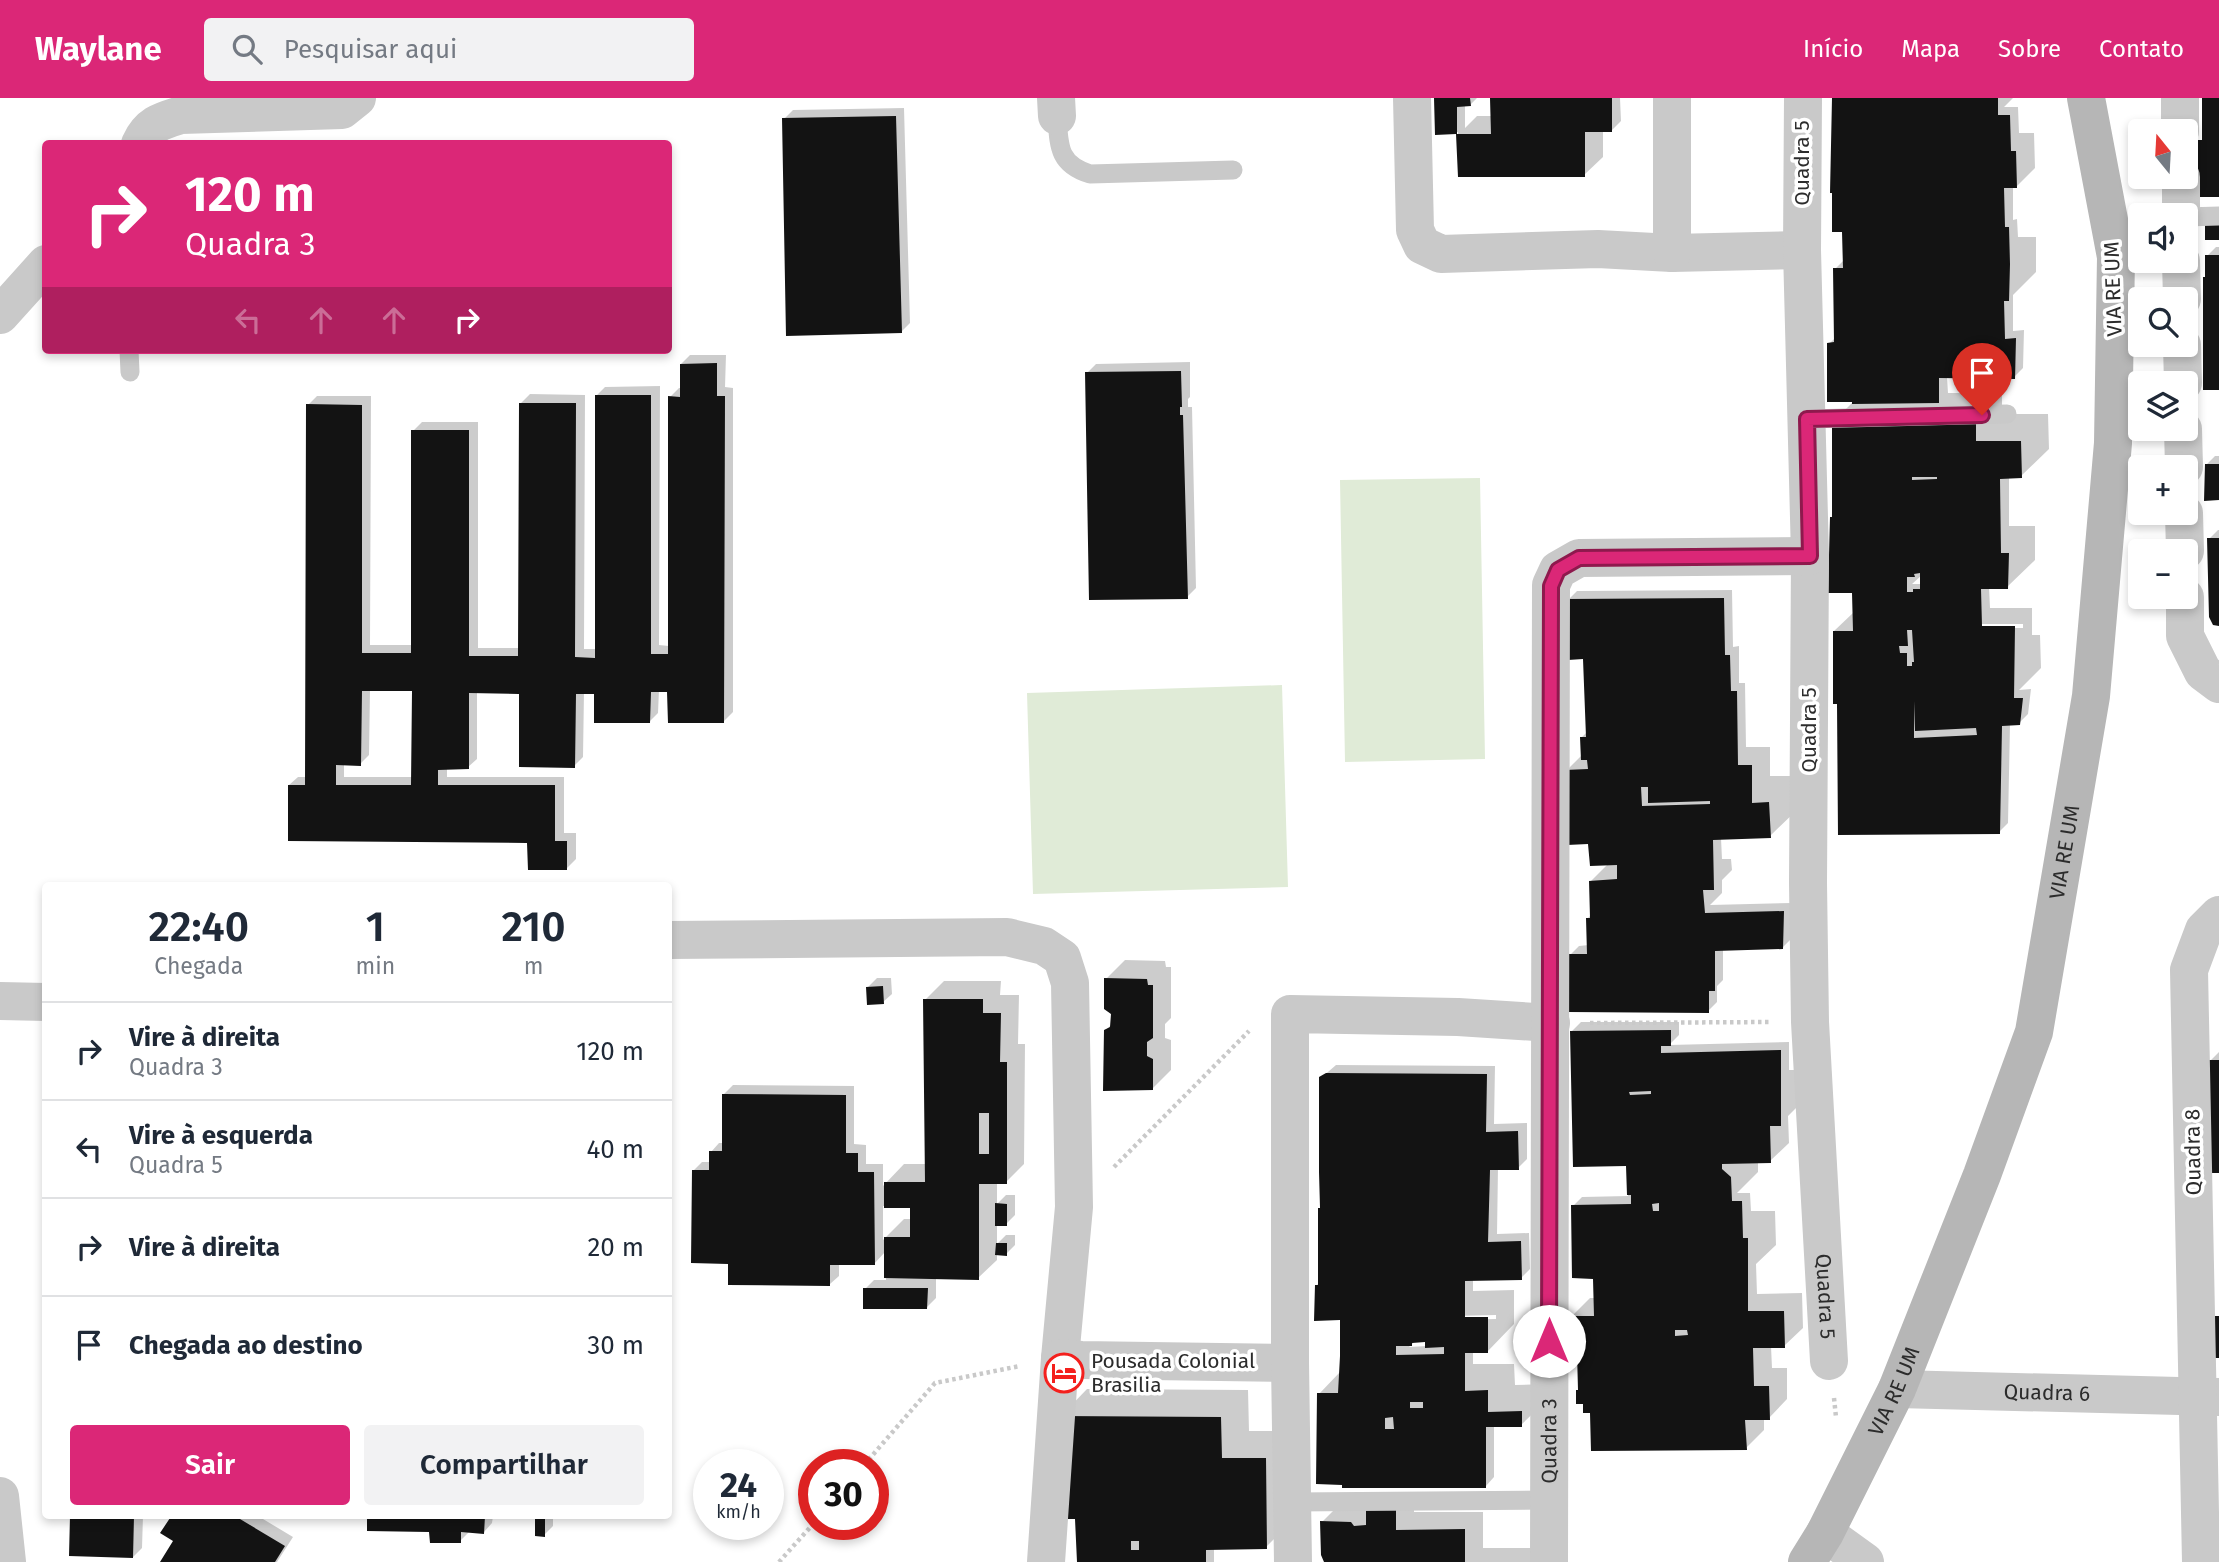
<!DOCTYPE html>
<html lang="pt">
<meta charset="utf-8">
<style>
:root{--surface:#fff;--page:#f2f2f3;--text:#1f2937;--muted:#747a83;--line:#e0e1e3;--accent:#db2777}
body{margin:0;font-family:"Fira Sans",sans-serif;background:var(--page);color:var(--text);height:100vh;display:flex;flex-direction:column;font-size:26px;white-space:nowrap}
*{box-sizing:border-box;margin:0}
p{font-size:23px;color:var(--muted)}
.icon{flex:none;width:38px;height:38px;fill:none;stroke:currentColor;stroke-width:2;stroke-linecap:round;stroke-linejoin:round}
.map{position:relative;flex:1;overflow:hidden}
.details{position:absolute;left:42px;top:784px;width:630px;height:637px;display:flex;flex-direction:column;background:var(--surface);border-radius:7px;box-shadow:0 4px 10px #0003}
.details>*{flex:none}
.banner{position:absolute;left:42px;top:42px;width:630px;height:214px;border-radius:7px;box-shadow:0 4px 10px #0003;background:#db2777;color:#fff;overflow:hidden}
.needle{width:46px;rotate:342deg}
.fabs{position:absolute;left:2128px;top:21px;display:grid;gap:14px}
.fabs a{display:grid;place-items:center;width:70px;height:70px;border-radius:7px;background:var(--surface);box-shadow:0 4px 10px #0003;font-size:35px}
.speed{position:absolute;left:693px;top:1351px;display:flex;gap:14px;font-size:35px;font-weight:700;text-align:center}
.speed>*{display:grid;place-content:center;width:91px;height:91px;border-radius:50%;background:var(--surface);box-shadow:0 4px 10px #0003;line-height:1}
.speed small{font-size:18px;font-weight:400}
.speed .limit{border:10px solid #d22;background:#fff;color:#111}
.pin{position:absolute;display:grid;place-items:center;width:60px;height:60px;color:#fff;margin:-72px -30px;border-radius:50% 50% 50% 0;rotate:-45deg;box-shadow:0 0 7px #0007}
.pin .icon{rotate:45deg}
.me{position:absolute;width:77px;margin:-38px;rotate:0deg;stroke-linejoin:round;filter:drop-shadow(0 0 5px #0008)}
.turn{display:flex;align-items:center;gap:24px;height:147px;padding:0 28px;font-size:32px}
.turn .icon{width:91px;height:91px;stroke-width:2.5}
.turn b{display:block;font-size:49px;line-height:60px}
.lanes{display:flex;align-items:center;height:66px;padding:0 28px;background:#0003;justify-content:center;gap:35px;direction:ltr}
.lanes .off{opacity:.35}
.eta{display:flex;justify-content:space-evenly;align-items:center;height:119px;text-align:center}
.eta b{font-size:42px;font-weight:600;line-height:49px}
.primary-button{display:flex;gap:14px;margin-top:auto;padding:14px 28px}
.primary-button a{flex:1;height:80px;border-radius:7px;background:var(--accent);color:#fff;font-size:28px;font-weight:600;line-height:80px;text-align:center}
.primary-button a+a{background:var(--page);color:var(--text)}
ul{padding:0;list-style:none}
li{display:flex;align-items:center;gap:21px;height:98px;padding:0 28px;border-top:2px solid var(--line)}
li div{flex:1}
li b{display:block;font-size:26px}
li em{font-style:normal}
header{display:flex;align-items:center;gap:42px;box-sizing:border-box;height:98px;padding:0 35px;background:var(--accent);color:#fff}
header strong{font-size:33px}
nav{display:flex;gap:38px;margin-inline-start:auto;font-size:24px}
.search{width:490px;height:63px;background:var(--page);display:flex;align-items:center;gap:18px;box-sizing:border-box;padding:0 24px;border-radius:7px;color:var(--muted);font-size:26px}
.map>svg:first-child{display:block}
</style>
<header>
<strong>Waylane</strong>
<div class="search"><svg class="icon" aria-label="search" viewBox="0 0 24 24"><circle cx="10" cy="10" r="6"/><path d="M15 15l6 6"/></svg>Pesquisar aqui</div>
<nav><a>Início</a><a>Mapa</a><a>Sobre</a><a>Contato</a></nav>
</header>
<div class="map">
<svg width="2219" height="1464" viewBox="0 0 2219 1464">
<rect width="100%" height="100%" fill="#fff"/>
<path fill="#e0ebd7" d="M1480,380L1485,661L1345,664L1340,382Z
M1282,587L1288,789L1033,796L1027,595Z"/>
<path fill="#0003" fill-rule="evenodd" d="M1436,0H1477L1470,7H1465V30L1477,18H1492L1491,0H1620L1621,23L1612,32H1603V59L1584,77L1459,78L1458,34L1437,35Z
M1833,0H2013L2004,9H2018L2019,35H2034L2035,70L2016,89H2013V122L2017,121L2018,139H2036V174L2013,197V233L2024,232L2023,270L2014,279H1947L1948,295H2002V316H2048L2049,351L2021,378L2009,379V428H2035V462L2007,489H1989L1990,510H2032V537H2040L2041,570L2019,592L2031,591L2028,616L2019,625L2010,626L2008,725L1999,734L1839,604L1834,533L1854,514V496L1831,458L1834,323L1855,302L1829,246L1835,240V171L1845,161L1844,132L1831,93ZM1922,477L1920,486H1912ZM1934,526H2023V530H1934Z
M904,10L910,225L901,234L784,21L793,12Z
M2216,149H2219V290L2207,177V158Z
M690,257H726L725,289L733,290V614L724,623L669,592H659L658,615L649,624L595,594H584L583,659L574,668L521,594H477V661L468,669L447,670V679H564V735H576V761L567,770L528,743L289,687L298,679H307L308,307L317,298H371L370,547H413V333L422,324H478V550H520L521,305L530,296L585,297L584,551H596V298L605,289L660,288L659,547L669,548L670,299L679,290H682L681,266ZM370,592H414L413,679H344V666H360L369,657Z
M1190,264V299L1188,301V309H1192L1196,490L1187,499L1087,275L1096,266Z
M2215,358H2219V400L2206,367Z
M2218,432H2219V526L2209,441Z
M1732,492L1733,549L1739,548V585H1745L1746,649H1770V678H1796L1798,711L1770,738L1721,740L1722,761H1731L1732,772L1722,782V795L1710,807L1792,805V840L1783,849L1723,851V882L1717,888V904L1708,913L1570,857L1579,848L1589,847L1588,820L1592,816L1591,783L1608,766L1590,744L1567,672L1582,657V639L1588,633L1585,559L1568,502L1577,493Z
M1125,862L1165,863L1166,869H1171V920L1165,926V940L1171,942V972L1152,991L1105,933L1112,926L1113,915L1106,881Z
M877,880H891L892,896L883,904L868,889Z
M944,883H1001L1000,897H1019L1018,946H1025L1024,1066L1006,1084H997V1106L1006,1097H1015V1117L1006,1126H997V1146L1006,1137H1015V1147L1006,1156H997V1162L978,1180L936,1179V1200L927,1209L865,1191L874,1182H886L885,1154L874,1166H839V1178L830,1186L729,1164L693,1073L702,1064H710L711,1054L719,1045H724V996L733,987L854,988V1046L866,1047V1066H883V1088L904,1066H927L925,902ZM883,1108H912V1121H904L883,1142Z
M1581,924H1679V937L1669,947L1789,944V972H1799V1007L1788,1018L1789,1045L1770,1063H1758V1074L1737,1095H1750L1751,1113H1775L1776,1147L1756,1166L1757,1196L1802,1195L1803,1230L1784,1248H1771L1772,1270H1787V1301L1769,1320H1764V1332L1746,1350L1592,1313L1580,1290L1579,1254L1571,1219L1590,1200H1595L1599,1178L1573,1108L1582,1099L1628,1098V1066L1572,933Z
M2219,954V1073L2210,963Z
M1336,967L1495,968L1494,1026L1527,1025V1061L1518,1070H1498L1497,1136L1529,1135L1530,1171L1521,1180L1473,1181V1193L1514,1192V1226L1487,1254H1473V1266H1514L1515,1287L1548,1286L1549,1300L1521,1327L1494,1328V1379L1486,1388L1319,1296L1340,1274L1342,1223L1316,1188L1320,1184L1321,980ZM1496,1217V1221L1452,1222V1218ZM1427,1242V1248L1409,1249L1415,1243Z
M1087,1291L1248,1292L1249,1333H1293L1284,1431L1266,1449L1214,1450V1464H1079L1076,1421L1060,1319Z
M1414,1394V1414H1483V1450H1543V1464H1325L1322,1424L1340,1406Z
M71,1418H143L142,1450L133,1459L71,1456Z
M168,1418H258L293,1439L277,1464H162L176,1442L172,1420Z
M369,1418H493L492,1425L484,1434H469L460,1443L431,1432L369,1431Z
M537,1418H553V1428L544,1437H537Z"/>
<path fill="#131313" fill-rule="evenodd" d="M1434,0H1470L1471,8L1457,9V36H1491L1490,0H1612V34H1585V79H1458L1456,36L1435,37Z
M1832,0H1998V17H2010L2011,53H2016L2017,90H2004L2005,129H2009L2010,166L2009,203H2004L2005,241L2016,240L2015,281L1939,280V305L1852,306V304H1827V245L1834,244L1833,170H1843L1842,134H1832V95H1830Z
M2202,0H2219V99H2198V42H2202Z
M896,18L902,235L786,238L782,20Z
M2205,120H2219V142H2205Z
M2205,157H2219V292H2203V179H2205Z
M717,265V298H725L724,625H668L667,594H651L650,625H594V596H576L575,670L519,669V596L469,595V671L438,672V687H555V743H567V772H528L527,745L288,743V687H305L306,306L362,307V555H411V332H469V558H518L519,305H576L575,559L595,560V297H651V556H668V298L680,299V266ZM362,593H412L411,687H336V667L361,668Z
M1181,273L1182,309H1180V317H1183L1188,501L1089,502L1085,274Z
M1976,321V343H2021L2022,380L2000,381L2001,455H2009L2008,491H1981L1982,528H2015L2014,600H2023L2020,627L2002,628L2000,736L1838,737L1837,606H1833V533H1853L1852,495H1828L1830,419H1832V322ZM1912,379H1937V381L1912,382ZM1920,475V491H1913V494H1907V479H1915L1914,476ZM1907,532H1912L1914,564H1912V568H1907V555H1900L1899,548H1908ZM1914,603L1915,633L1976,630L1977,637L1914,640Z
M2205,366H2219V402L2204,403Z
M2207,440H2219V528L2213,527L2209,519Z
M1724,500L1725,557H1730L1731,593H1737L1738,667H1752V705L1769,704L1771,740L1713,742L1714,792H1703L1705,815L1784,813L1783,851L1715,853V893H1709V915L1568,914V856H1587L1586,820H1590L1589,783L1617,781V767L1590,768L1588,746L1567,747L1565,672L1588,671L1587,662H1581L1580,639H1586L1583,561L1568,562L1566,501ZM1641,689H1648V705L1710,703V706L1642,708Z
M1104,880L1147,881L1148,887H1153V940L1147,944V958L1153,961V992L1103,993L1104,932L1110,929L1111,916L1104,911Z
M883,888L884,906L867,907L866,889Z
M923,901H983V915H1001L1000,964H1007V1086H979V1182L884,1180V1139H910V1110H884V1084H925ZM979,1015H989V1056H979Z
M1671,932V948H1661V955L1781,952V1028H1770L1771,1065L1722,1066V1071L1731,1079L1732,1103H1742L1743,1140H1748V1213H1784L1785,1250H1753L1754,1288H1769L1770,1322H1745L1747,1352L1591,1353L1590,1315H1583V1306H1576V1292H1578L1577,1255H1571L1569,1218H1594L1593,1181L1572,1180L1571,1107L1631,1106V1097H1627L1626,1068L1573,1069L1570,933ZM1651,993V996L1630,997L1629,994ZM1659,1105V1113H1653L1652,1106ZM1675,1232H1687L1688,1237L1675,1238Z
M2208,962H2219V1075H2211Z
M1326,975L1487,976L1486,1034L1518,1033L1519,1072H1490L1488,1144L1521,1143L1522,1182L1465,1183V1219H1488V1255H1465V1293L1488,1292V1314L1522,1313V1329H1486V1390H1342V1387L1316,1386L1317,1295H1338L1340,1258V1222L1314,1223L1315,1187H1318V1110H1320L1319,1074V979ZM1425,1244V1250L1444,1249V1256L1396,1257V1248H1412V1245ZM1410,1304H1423V1310H1410ZM1393,1319L1394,1331H1385V1320Z
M722,996L846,997V1055H858V1074H874L875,1167H830V1188L728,1187V1166L691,1165L692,1072H709V1053H722Z
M995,1105L1007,1106V1128H995Z
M996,1145H1007V1158L995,1157Z
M863,1190H928L927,1211H863Z
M2210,1218H2219V1260H2210Z
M1058,1318L1221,1319L1222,1360H1266L1267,1451L1206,1452V1464H1077L1075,1421H1058ZM1131,1443H1139V1452H1131Z
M1366,1412H1396V1432L1465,1431V1464H1324L1321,1457L1320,1423L1351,1424L1354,1428L1366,1427Z
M70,1418H134L133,1460L69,1458Z
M165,1418H235L285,1448L275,1464H160L173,1443L160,1435L170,1420Z
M367,1418H485L484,1436L461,1434V1445H430L429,1434L367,1433Z
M535,1418H545V1439L535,1438Z"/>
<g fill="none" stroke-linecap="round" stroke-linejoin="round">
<path stroke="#c9c9c9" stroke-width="4.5" stroke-dasharray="3.5 3.5" stroke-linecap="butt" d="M1590,925L1771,924
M1114,1069L1249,933
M1834,1300L1836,1319
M864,1367L935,1285L1020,1268
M779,1464L814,1425"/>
<path stroke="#c9c9c9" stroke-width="19" d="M1057,18C1059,48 1058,66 1090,76L1233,72
M2186,119L2219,118
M129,252L130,274
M1807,321L2007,316
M1293,1404L1548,1402"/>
<g stroke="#c9c9c9" stroke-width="38">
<path d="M1056,0L1057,18"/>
<path d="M1412,0L1415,132L1422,147L1441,156L1598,151L1672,155L1802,152"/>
<path d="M1672,0V155"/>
<path id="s1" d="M1803,0L1802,152L1810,458L1808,785L1810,924L1829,1263"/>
<path d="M2180,0V33"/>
<path d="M140,46C149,26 161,23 181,17L342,12L357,0"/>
<path d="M2181,79V117"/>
<path d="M2181,163L2182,201"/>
<path d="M0,217L46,166"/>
<path d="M2182,247L2183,285"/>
<path d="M2183,331L2184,369"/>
<path d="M2184,415L2185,453"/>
<path d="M2185,499V538L2203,574L2219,586"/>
<path d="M668,842L1007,839L1044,848L1062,860L1070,885L1074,1109L1060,1260L1046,1464"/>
<path d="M0,903L46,904"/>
<path d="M1060,1260L1081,1262L1290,1265"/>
<path id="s2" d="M1897,1291L2219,1299"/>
<path d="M0,1398L7,1464"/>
<path d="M1825,1435L1865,1464"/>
<path d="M1293,1464L1290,1265V916L1458,919L1551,925"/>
<path id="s3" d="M1549,1464L1551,487L1558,472L1579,460L1810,458"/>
<path d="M2201,1464L2189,872L2204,832L2219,817"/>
</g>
<path stroke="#b6b6b6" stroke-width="38" id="s4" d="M1807,1464L1825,1435L1897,1291L1982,1077L2034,934L2091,598L2113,345L2116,159L2086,0"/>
</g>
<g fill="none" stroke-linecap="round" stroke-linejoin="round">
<defs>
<path id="route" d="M1549,1243L1551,488L1558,472L1579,460L1810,458L1807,321L1982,317"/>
</defs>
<use href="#route" stroke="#8e194d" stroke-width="18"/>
<use href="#route" stroke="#db2777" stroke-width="12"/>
</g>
<defs>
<symbol id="hotel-ring" viewBox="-11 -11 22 22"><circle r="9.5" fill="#fff" stroke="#f4201d" stroke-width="1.5"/><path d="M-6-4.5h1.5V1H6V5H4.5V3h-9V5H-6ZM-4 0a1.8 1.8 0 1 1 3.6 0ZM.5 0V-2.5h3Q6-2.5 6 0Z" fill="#f4201d"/></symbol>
</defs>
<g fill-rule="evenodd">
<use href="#hotel-ring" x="1042" y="1253" width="44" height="44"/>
</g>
<g text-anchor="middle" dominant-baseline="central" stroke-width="7" stroke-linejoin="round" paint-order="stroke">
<g font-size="21" fill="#2c2c2c" stroke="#fff">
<text transform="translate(1802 65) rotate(-90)">Quadra 5</text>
<text transform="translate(2113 191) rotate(-92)">VIA RE UM</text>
<text transform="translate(1809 632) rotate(-90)">Quadra 5</text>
<text stroke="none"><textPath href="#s4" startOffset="760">VIA RE UM</textPath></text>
<text transform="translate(2193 1054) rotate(-91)">Quadra 8</text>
<text stroke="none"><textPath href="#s1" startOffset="1199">Quadra 5</textPath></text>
<text stroke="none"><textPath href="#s4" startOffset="192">VIA RE UM</textPath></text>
<text stroke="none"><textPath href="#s2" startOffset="150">Quadra 6</textPath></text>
<text stroke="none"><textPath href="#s3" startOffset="121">Quadra 3</textPath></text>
</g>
<g font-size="21" fill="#2c2c2c" stroke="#fff" text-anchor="start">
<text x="1091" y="1263">Pousada Colonial<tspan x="1091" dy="24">Brasilia</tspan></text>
</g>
</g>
</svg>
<div class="fabs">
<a><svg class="needle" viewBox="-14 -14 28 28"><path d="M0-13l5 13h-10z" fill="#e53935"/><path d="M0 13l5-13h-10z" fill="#747a83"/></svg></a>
<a><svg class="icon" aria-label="sound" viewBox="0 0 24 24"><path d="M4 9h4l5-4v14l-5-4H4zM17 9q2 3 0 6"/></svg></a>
<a><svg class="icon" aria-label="search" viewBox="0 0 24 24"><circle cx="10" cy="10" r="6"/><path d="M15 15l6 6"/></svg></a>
<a><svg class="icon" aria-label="layers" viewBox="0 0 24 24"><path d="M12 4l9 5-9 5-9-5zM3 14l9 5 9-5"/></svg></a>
<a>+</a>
<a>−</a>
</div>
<div class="speed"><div>24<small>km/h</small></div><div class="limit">30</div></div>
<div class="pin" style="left:1982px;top:317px;background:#d93025"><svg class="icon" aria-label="arrive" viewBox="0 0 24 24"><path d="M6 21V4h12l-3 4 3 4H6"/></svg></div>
<svg class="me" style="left:1549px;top:1243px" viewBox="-20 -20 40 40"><circle r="19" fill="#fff"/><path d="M0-13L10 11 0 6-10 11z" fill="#db2777"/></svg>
<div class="banner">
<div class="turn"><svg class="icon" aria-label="right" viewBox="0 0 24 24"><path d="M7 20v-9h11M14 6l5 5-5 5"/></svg><div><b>120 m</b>Quadra 3</div></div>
<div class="lanes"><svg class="icon off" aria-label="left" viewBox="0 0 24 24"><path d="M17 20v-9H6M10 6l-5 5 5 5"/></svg><svg class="icon off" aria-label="ahead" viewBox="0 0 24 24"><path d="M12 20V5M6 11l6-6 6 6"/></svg><svg class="icon off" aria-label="ahead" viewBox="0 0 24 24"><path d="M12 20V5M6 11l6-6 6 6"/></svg><svg class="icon" aria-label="right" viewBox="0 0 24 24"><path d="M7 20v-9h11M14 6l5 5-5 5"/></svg></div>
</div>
<section class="details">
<div class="eta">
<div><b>22:40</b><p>Chegada</p></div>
<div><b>1</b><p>min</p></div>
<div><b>210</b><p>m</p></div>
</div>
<ul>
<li><svg class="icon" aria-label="right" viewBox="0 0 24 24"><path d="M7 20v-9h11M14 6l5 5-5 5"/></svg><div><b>Vire à direita</b><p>Quadra 3</p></div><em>120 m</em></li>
<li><svg class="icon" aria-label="left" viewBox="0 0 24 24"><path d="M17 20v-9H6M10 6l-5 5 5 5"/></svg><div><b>Vire à esquerda</b><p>Quadra 5</p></div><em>40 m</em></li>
<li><svg class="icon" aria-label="right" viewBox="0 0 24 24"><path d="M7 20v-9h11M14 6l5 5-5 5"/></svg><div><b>Vire à direita</b></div><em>20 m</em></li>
<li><svg class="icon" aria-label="arrive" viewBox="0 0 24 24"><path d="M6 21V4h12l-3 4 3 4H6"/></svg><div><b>Chegada ao destino</b></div><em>30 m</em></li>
</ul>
<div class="primary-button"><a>Sair</a><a>Compartilhar</a></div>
</section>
</div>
